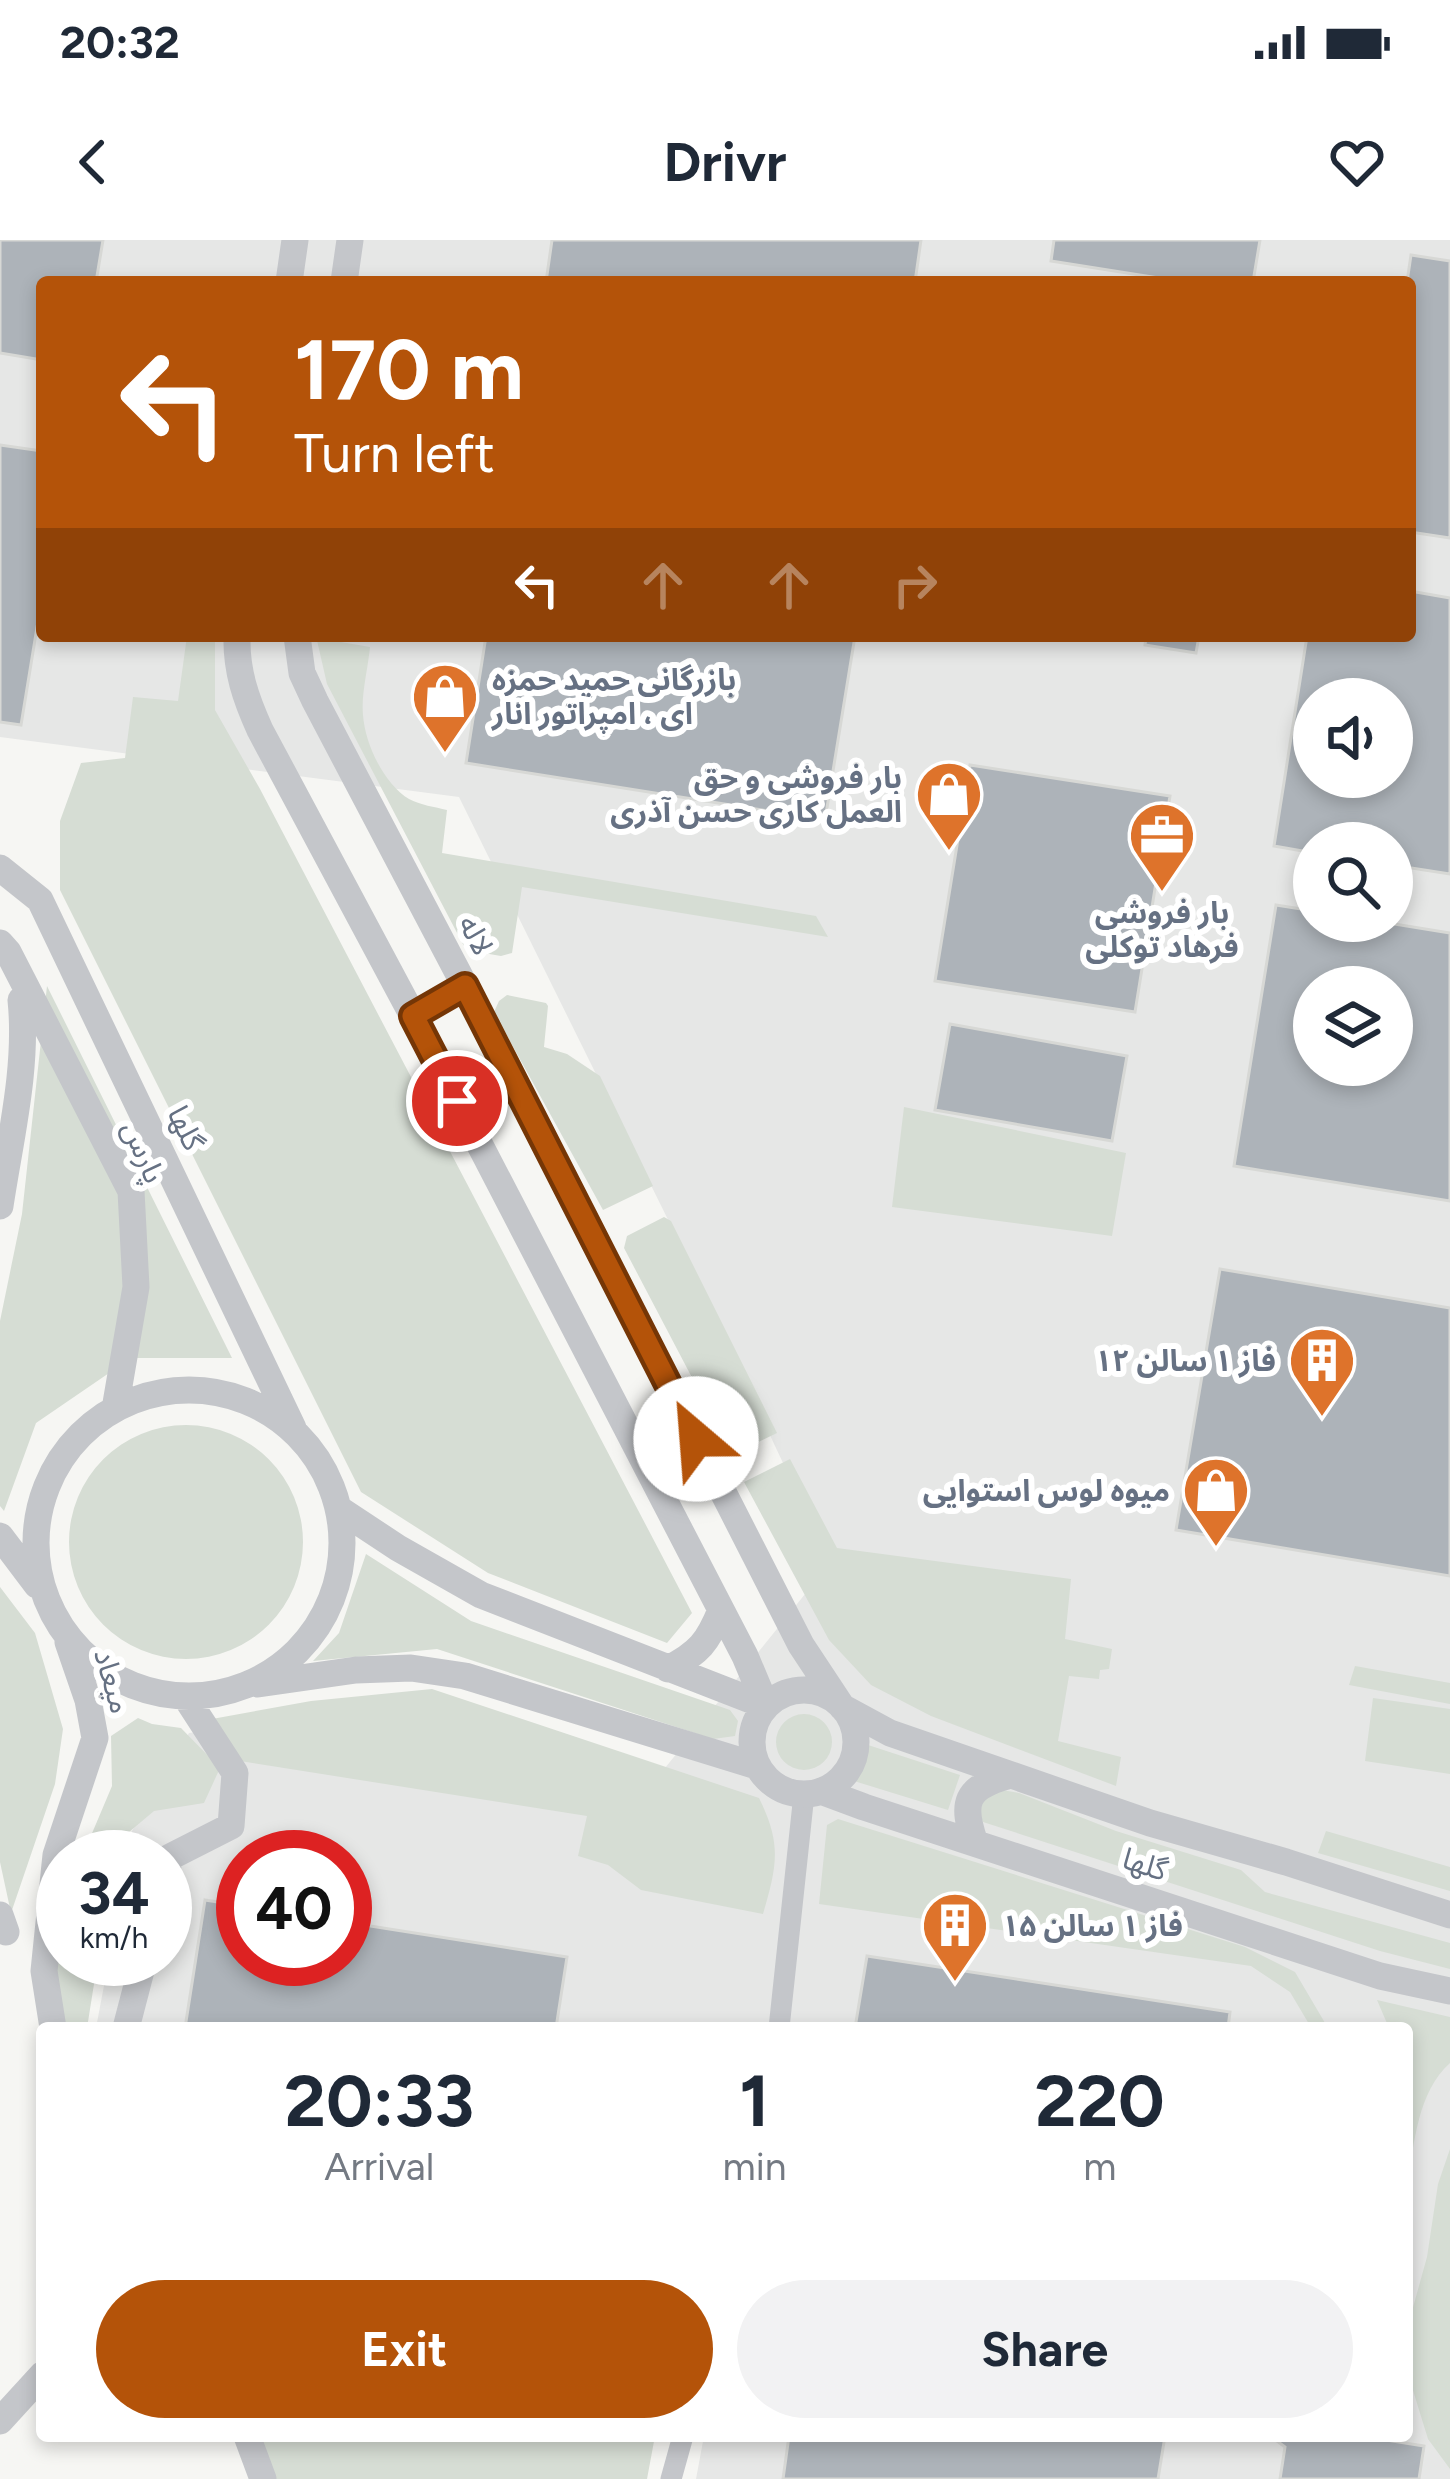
<!DOCTYPE html>
<meta charset="utf-8">
<style>
:root{--surface:#fff;--page:#f2f2f3;--text:#1f2937;--muted:#747a83;--accent:#b45309}
body{margin:0;font-family:Figtree,"Noto Sans Arabic",sans-serif;background:var(--page);color:var(--text);height:100vh;display:flex;flex-direction:column;font-size:45px;white-space:nowrap}
*{box-sizing:border-box;margin:0}
p{font-size:39px;color:var(--muted)}
.icon{flex:none;width:66px;height:66px;fill:none;stroke:currentColor;stroke-width:2;stroke-linecap:round;stroke-linejoin:round}
.map{position:relative;flex:1;overflow:hidden}
.drawer{position:absolute;left:36px;top:1782px;width:1377px;height:420px;display:flex;flex-direction:column;background:var(--surface);border-radius:12px;box-shadow:0 6px 18px #0003}
.drawer>*{flex:none}
.guide{position:absolute;left:36px;top:36px;width:1380px;height:366px;border-radius:12px;box-shadow:0 6px 18px #0003;background:#b45309;color:#fff;overflow:hidden}
.tools{position:absolute;left:1293px;top:438px;display:grid;gap:24px}
.tools a{display:grid;place-items:center;width:120px;height:120px;border-radius:50%;background:var(--surface);box-shadow:0 6px 18px #0003;font-size:60px}
.speed{position:absolute;left:36px;top:1590px;display:flex;gap:24px;font-size:60px;font-weight:700;text-align:center}
.speed>*{display:grid;place-content:center;width:156px;height:156px;border-radius:50%;background:var(--surface);box-shadow:0 6px 18px #0003;line-height:1}
.speed small{font-size:30px;font-weight:400}
.speed .limit{border:18px solid #d22;background:#fff;color:#111}
.pin{position:absolute;display:grid;place-items:center;width:102px;height:102px;color:#fff;margin:-51px;border:6px solid #fff;border-radius:50%;box-shadow:0 3px 12px #0007}
.me{position:absolute;width:132px;margin:-66px;rotate:333deg;stroke-linejoin:round;filter:drop-shadow(0 0 9px #0008)}
.turn{display:flex;align-items:center;gap:42px;height:252px;padding:0 60px;font-size:54px}
.turn .icon{width:156px;height:156px;stroke-width:2.5}
.turn b{display:block;font-size:84px;line-height:102px}
.lanes{display:flex;align-items:center;height:114px;padding:0 60px;background:#0003;justify-content:center;gap:60px;direction:ltr}
.lanes .off{opacity:.35}
.eta{display:flex;justify-content:space-evenly;align-items:center;height:204px;text-align:center}
.eta b{font-size:72px;font-weight:700;line-height:84px}
.cta{display:flex;gap:24px;margin-top:auto;padding:24px 60px}
.cta a{flex:1;height:138px;border-radius:72px;background:var(--accent);color:#fff;font-size:48px;font-weight:700;line-height:138px;text-align:center}
.cta a+a{background:var(--page);color:var(--text)}
.status{display:flex;justify-content:space-between;align-items:center;height:84px;padding:0 60px;background:var(--surface);direction:ltr}
.status svg{height:33px;fill:currentColor}
header{display:flex;justify-content:space-between;align-items:center;height:156px;padding:0 60px;background:var(--surface);font-size:54px;font-weight:700}
.map>svg:first-child{display:block}
</style>
<div class="status"><b>20:32</b><svg viewBox="0 0 49 12"><path d="M0 12V9h3v3zM5 12V6h3v6zM10 12V3h3v9zM15 12V0h3v12zM26 1h20v11H26zM47 4h2v5h-2z"/></svg></div>
<header><svg class="icon" aria-label="back" viewBox="0 0 24 24"><path d="M15 5l-7 7 7 7"/></svg>Drivr<svg class="icon" aria-label="heart" viewBox="0 0 24 24"><path d="M12 20l-8-8c-3-5 5-10 8-4 3-6 11-1 8 4z"/></svg></header>
<div class="map">
<svg width="1450" height="2239" viewBox="0 0 1450 2239">
<rect width="100%" height="100%" fill="#f6f6f3"/>
<path fill="#e6e7e6" fill-rule="evenodd" d="M0,0H1450V2239H696L704,2196H1407V1788H96L109,1719H165V1617H127L132,1591L189,1493L421,1465L665,1528L830,1323L684,1012L459,557L0,497ZM42,42H1410V396H42ZM1314,459H1392V537H1314ZM1314,603H1392V681H1314ZM1314,747H1392V825H1314ZM243,1617H345V1719H243Z"/>
<path fill="#d6ddd4" d="M187,396H215V470L260,549L692,1373L667,1403L488,1333L361,1252L60,650V581L81,523L125,518L133,457L178,461Z
M316,396H328L329,400L370,407C368,429 361,454 363,475C365,504 384,544 409,559C420,565 435,567 447,570L442,613L816,676L828,697L522,647L512,713L501,716L466,710L327,444Z
M47,746L232,1118H131L36,1183L4,1271L0,1266V1081L22,974Z
M507,755L546,763L548,766L544,807L567,814L600,836L653,946L603,970L494,772L499,761Z
M904,867L1126,913L1112,996L892,967Z
M664,977L671,981L777,1193L738,1212L730,1210L624,1008L627,996Z
M69 1302a117 117 0 1 1 234 0a117 117 0 1 1-234 0Z
M790,1219L837,1308L1071,1339L1065,1399L1112,1409L1109,1429L1100,1430L1099,1439L1069,1436L1058,1501L1121,1517L1116,1546L931,1476L871,1445L829,1400L744,1242Z
M366,1314L471,1381L730,1470L738,1481L735,1496L713,1499L437,1409L313,1421L339,1393Z
M0,1347L35,1393L63,1489L55,1544L11,1673L0,1622Z
M1355,1426L1450,1443V1464L1349,1445Z
M432,1449L759,1558C782,1604 777,1626 763,1674L641,1650L608,1625L578,1616L587,1576L240,1521L212,1479L311,1461Z
M1373,1458L1450,1469V1534L1365,1521Z
M776 1502a28 28 0 1 1 56 0a28 28 0 1 1-56 0Z
M138,1478L152,1484L181,1488L220,1528L204,1563L154,1571L116,1603L114,1617H82L112,1546L111,1496Z
M865,1504L960,1535L948,1570L854,1541Z
M996,1549L1019,1553L1116,1591L1241,1630L1265,1652L1450,1703V1729L1380,1711L983,1582L977,1568Z
M838,1579L1245,1707L1295,1732L1328,1788H1309V1784L1290,1752L1251,1726L819,1664L827,1585Z
M1326,1591L1450,1627V1651L1318,1613Z
M63,1660V1719H98L87,1788H58L53,1713Z
M1377,1760L1450,1777V1823C1417,1853 1415,1902 1407,1944V1901L1412,1860L1407,1844V1788H1389Z
M1450,1909V2229L1428,2199L1407,2131V2089L1427,2017L1438,1944Z
M259,2196H655L647,2239H275Z"/>
<path fill="#adb3b9" stroke="#d7d8d5" stroke-width="3" fill-rule="evenodd" d="M0,0H103L96,42H42V120L0,113Z
M552,0H921L915,42H546Z
M1054,0H1260L1253,42H1184L1051,21Z
M1411,15L1450,21V298L1410,292V42H1407Z
M0,205L42,211V357L21,485L0,482Z
M1410,351L1450,358V634L1392,625V603H1314V613L1274,606L1307,396H1410ZM1314,459H1392V537H1314Z
M486,396H855L825,580L466,523Z
M1146,396H1199L1196,413L1145,405Z
M970,525L1170,556L1135,772L935,741Z
M1276,665L1314,671V681H1376L1450,693V961L1234,926ZM1314,747H1392V825H1314Z
M950,784L1127,816L1112,901L935,870Z
M1220,1029L1450,1068V1336L1176,1290Z
M205,1660L243,1666V1719H345V1682L567,1717L556,1788H185Z
M867,1716L1230,1772L1228,1788H855Z
M789,2196H1165L1158,2239H783Z
M1270,2196H1361L1424,2206L1419,2239H1280L1285,2207Z"/>
<g fill="none" stroke-linecap="round" stroke-linejoin="round">
<path stroke="#c4c6ca" stroke-width="21" d="M779,1788L804,1554
M671,2239L683,2196"/>
<path stroke="#c4c6ca" stroke-width="27" d="M289,42L295,0
M344,42L350,0
M237,396C236,431 246,459 260,490L413,776L745,1416L766,1466
M297,396L302,433L315,461L465,746L801,1405L842,1467L890,1493L1150,1583L1286,1622L1450,1675
M0,628L40,660L293,1188
M0,703L8,712L131,951L136,1047L115,1169
M413,776L465,746
M0,966C10,899 28,828 21,760
M36 1303a153 153 0 1 1 306 0a153 153 0 1 1-306 0Z
M339,1269L398,1308L481,1355L766,1466
M0,1296L37,1345
M668,1429C699,1413 708,1402 721,1370
M258,1444L356,1430L411,1428L465,1436L757,1526
M752 1502a52 52 0 1 1 104 0a52 52 0 1 1-104 0Z
M821,1551L864,1567L1380,1736L1450,1751
M975,1603C961,1563 965,1548 1007,1536
M165,1637L170,1617L231,1586L235,1533L185,1456
M0,1675L6,1692
M53,1788L44,1731L56,1615L95,1498L88,1460L68,1402
M126,1788L144,1719
M0,2181L42,2135
M247,2196L263,2239"/>
</g>
<g fill="none" stroke-linecap="round" stroke-linejoin="round">
<defs>
<path id="route" d="M457,861L413,776L465,746L696,1199"/>
</defs>
<use href="#route" stroke="#753606" stroke-width="30"/>
<use href="#route" stroke="#b45309" stroke-width="21"/>
</g>
<defs>
<symbol id="shop-pin" viewBox="-11 -11 22 30"><path d="M0 17L-7.5 6A9.5 9.5 0 1 1 7.5 6Z" fill="#de732b" stroke="#fff"/><path d="M-5-2.5h2.3a2.7 3.5 0 0 1 5.4 0H5L5.5 6h-11ZM-1.5-2.5h3a1.5 2.3 0 0 0-3 0Z" fill="#fff"/></symbol>
<symbol id="office-pin" viewBox="-11 -11 22 30"><path d="M0 17L-7.5 6A9.5 9.5 0 1 1 7.5 6Z" fill="#de732b" stroke="#fff"/><path d="M-6-3h4V-5.5h4V-3h4V5H-6ZM-1-4.5V-3h2v-1.5ZM-6 0V1H6V0Z" fill="#fff"/></symbol>
<symbol id="building-pin" viewBox="-11 -11 22 30"><path d="M0 17L-7.5 6A9.5 9.5 0 1 1 7.5 6Z" fill="#de732b" stroke="#fff"/><path d="M-4-6H4V6H1V3H-1V6H-4ZM-2.5-4.3h1.7v1.8h-1.7ZM.8-4.3h1.7v1.8H.8ZM-2.5-1h1.7V.8h-1.7ZM.8-1h1.7V.8H.8Z" fill="#fff"/></symbol>
</defs>
<g fill-rule="evenodd">
<use href="#shop-pin" x="407" y="418" width="76" height="104"/>
<use href="#shop-pin" x="911" y="516" width="76" height="104"/>
<use href="#office-pin" x="1124" y="557" width="76" height="104"/>
<use href="#building-pin" x="1284" y="1082" width="76" height="104"/>
<use href="#shop-pin" x="1178" y="1212" width="76" height="104"/>
<use href="#building-pin" x="917" y="1647" width="76" height="104"/>
</g>
<g text-anchor="middle" dominant-baseline="central" stroke-width="12" stroke-linejoin="round" paint-order="stroke">
<g font-size="30" font-weight="bold" fill="#667183" stroke="#fff" text-anchor="end">
<text x="492" y="439" text-anchor="start">بازرگانی حمید حمزه<tspan x="492" dy="34">ای ، امپراتور انار</tspan></text>
<text x="902" y="537">بار فروشی و حق<tspan x="902" dy="34">العمل کاری حسن آذری</tspan></text>
<text x="1162" y="672" text-anchor="middle">بار فروشی<tspan x="1162" dy="34">فرهاد توکلی</tspan></text>
<text x="1276" y="1120">فاز ۱ سالن ۱۲</text>
<text x="1170" y="1250">میوه لوس استوایی</text>
<text x="1002" y="1685" text-anchor="start">فاز ۱ سالن ۱۵</text>
</g>
<g font-size="30" fill="#667183" stroke="#fff">
<text transform="translate(476 695) rotate(62)">لاله</text>
<text transform="translate(186 888) rotate(64)">گلها</text>
<text transform="translate(144 912) rotate(67)">پارس</text>
<text transform="translate(113 1441) rotate(74)">میعاد</text>
<text transform="translate(1145 1624) rotate(18)">گلها</text>
</g>
</g>
</svg>
<div class="tools">
<a><svg class="icon" aria-label="sound" viewBox="0 0 24 24"><path d="M4 9h4l5-4v14l-5-4H4zM17 9q2 3 0 6"/></svg></a>
<a><svg class="icon" aria-label="search" viewBox="0 0 24 24"><circle cx="10" cy="10" r="6"/><path d="M15 15l6 6"/></svg></a>
<a><svg class="icon" aria-label="layers" viewBox="0 0 24 24"><path d="M12 4l9 5-9 5-9-5zM3 14l9 5 9-5"/></svg></a>
</div>
<div class="speed"><div>34<small>km/h</small></div><div class="limit">40</div></div>
<div class="pin" style="left:457px;top:861px;background:#d93025"><svg class="icon" aria-label="arrive" viewBox="0 0 24 24"><path d="M6 21V4h12l-3 4 3 4H6"/></svg></div>
<svg class="me" style="left:696px;top:1199px" viewBox="-20 -20 40 40"><circle r="19" fill="#fff"/><path d="M0-13L10 11 0 6-10 11z" fill="#b45309"/></svg>
<div class="guide">
<div class="turn"><svg class="icon" aria-label="left" viewBox="0 0 24 24"><path d="M17 20v-9H6M10 6l-5 5 5 5"/></svg><div><b>170 m</b>Turn left</div></div>
<div class="lanes"><svg class="icon" aria-label="left" viewBox="0 0 24 24"><path d="M17 20v-9H6M10 6l-5 5 5 5"/></svg><svg class="icon off" aria-label="ahead" viewBox="0 0 24 24"><path d="M12 20V5M6 11l6-6 6 6"/></svg><svg class="icon off" aria-label="ahead" viewBox="0 0 24 24"><path d="M12 20V5M6 11l6-6 6 6"/></svg><svg class="icon off" aria-label="right" viewBox="0 0 24 24"><path d="M7 20v-9h11M14 6l5 5-5 5"/></svg></div>
</div>
<section class="drawer">
<div class="eta">
<div><b>20:33</b><p>Arrival</p></div>
<div><b>1</b><p>min</p></div>
<div><b>220</b><p>m</p></div>
</div>
<div class="cta"><a>Exit</a><a>Share</a></div>
</section>
</div>
